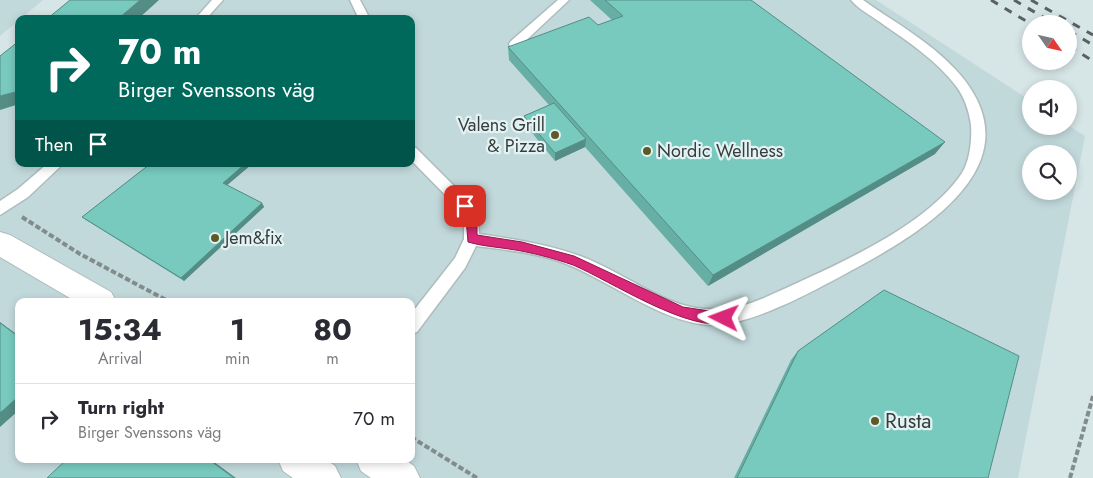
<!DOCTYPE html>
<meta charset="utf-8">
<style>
:root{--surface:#fff;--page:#f7f7f7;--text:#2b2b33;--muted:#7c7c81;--line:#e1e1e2}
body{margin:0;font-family:Jost,sans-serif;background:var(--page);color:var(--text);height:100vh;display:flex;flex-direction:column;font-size:19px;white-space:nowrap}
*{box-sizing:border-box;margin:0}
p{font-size:16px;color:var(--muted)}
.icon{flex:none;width:28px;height:28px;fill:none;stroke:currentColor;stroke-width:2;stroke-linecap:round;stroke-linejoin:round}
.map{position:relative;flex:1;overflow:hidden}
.panel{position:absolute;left:15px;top:298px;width:400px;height:165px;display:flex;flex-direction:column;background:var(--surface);border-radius:10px;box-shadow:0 2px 8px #0003}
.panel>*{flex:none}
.guide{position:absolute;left:15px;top:15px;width:400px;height:152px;border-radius:10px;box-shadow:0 2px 8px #0003;background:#00695c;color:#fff;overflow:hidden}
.needle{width:32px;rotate:124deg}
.buttons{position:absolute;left:1022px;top:15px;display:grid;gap:10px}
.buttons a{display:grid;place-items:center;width:55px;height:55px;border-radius:50%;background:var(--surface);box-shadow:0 2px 8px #0003;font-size:25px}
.pin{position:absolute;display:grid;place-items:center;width:42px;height:42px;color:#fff;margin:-21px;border-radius:10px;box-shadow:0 2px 8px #0006}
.me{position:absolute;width:55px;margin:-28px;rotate:273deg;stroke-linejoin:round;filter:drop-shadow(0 0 4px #0008)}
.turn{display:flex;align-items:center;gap:18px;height:105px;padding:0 20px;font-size:22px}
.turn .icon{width:65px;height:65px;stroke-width:2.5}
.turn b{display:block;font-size:35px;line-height:42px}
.then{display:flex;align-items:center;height:48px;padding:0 20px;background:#0003;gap:10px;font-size:19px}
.eta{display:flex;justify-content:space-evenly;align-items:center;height:85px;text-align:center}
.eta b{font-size:30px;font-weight:700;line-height:35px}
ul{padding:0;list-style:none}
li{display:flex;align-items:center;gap:15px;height:70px;padding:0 20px;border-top:1px solid var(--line)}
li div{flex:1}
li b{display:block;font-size:19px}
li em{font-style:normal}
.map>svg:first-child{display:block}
</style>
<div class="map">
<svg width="1093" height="478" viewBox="0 0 1093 478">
<rect width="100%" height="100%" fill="#d6e5e6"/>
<path fill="#c2d9db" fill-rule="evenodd" d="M0,0H43L0,36Z
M70,0H876L1031,101V126H1069L1085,136L1018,478H0V57L19,42V164H411V19H47ZM1031,154H1069V191H1031ZM19,301H411V459H19Z"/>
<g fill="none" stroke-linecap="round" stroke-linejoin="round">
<defs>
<path id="service" d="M212,0H223L206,19H195Z
M350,0H360L370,19H359Z
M558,0H569L519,47H511L509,44L511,41Z
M851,0H863C894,22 929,41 955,69C1039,159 930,228 858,267C821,287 756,324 715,325C667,326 613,283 569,265C540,253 507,250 476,246L465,268L417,332L411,334V314L455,258L464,239V218L460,210L411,160V146L416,148L470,202L478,218L479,234C513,239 547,244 580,256C648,282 685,332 764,298C825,270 924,230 962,173C970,160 972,140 971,125C969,111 965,98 956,86C937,61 910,43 884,25C874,17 859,10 851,0Z
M47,164H63L28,197L0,215V201L18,189Z"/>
<path id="tertiary" d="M0,232L10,235L111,292L116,301H75L0,257Z
M278,459H325L335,466L341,478H293L283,471Z
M356,459H404L414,466L420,478H371L361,471Z"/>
</defs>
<use href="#service" stroke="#aebcbd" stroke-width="3"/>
<use href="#tertiary" stroke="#aebcbd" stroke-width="2"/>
<path stroke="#828c8d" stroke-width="4" stroke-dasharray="5.5 2.5" stroke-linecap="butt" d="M22,217L80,254L168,301
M411,437L477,478
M1070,478L1093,396"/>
<use href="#service" fill="#fff" fill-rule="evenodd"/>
<use href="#tertiary" fill="#fff" fill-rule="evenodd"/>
<path stroke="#596161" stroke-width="3" stroke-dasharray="8 8" stroke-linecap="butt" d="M991,0L1031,24
M1014,0L1055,24
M1031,0L1093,35
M1069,31L1093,45
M1069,46L1093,61"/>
</g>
<path fill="#67aea4" d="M590,0H751L935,154L708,286L585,147L555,161L524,123V116L549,105L509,60L508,47L598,25L612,20Z
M150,164H252L227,185L262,203L264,207L184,281L86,220L82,217Z
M798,351L988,478H734L791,360Z"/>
<path fill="#548d86" d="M140,0H159L138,19H118Z
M19,91V104L0,110V96Z
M586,139L585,147L555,161V153Z
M945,142L935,154L708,286L713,275Z
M245,164H252L225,187L223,183Z
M262,203L264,207L184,281L181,278Z
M0,322L19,336V337L0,323Z
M19,396V410L0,427V413Z
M208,459H210L236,478H234Z"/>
<path fill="#78cabf" stroke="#548d86" d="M70,0H140L118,19H47Z
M605,0H751L945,142L713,275L508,47L589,17L598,25L623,16Z
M19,41V91L0,96V56Z
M554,103L586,139L555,153L524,116Z
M150,164H245L223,183L262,203L181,278L82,217Z
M884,290L1019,356L988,478H737L798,351Z
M0,323L19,337V396L0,413Z
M67,459H208L234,478H47Z"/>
<path fill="#db2777" stroke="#8e194d" d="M465,202L469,203L477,218V235L522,242L574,256L683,307L729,314L731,318L729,322C692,335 609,280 573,265C553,258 530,252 509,249C496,247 481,246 468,242L466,218L460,206Z"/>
<g fill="#5e5a27" stroke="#e3f2f3" stroke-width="2">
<circle cx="555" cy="135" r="5"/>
<circle cx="647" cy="151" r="5"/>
<circle cx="215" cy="238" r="5"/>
<circle cx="875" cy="421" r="5"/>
</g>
<g text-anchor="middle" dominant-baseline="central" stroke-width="4.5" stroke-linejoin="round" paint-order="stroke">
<g font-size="18" fill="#373d3d" stroke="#e3f2f3" text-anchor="start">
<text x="545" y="125" text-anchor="end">Valens Grill<tspan x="545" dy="21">&amp; Pizza</tspan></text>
<text x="657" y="151">Nordic Wellness</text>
<text x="225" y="238">Jem&amp;fix</text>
</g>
<g font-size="21" fill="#373d3d" stroke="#e3f2f3" text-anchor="start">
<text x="885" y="421">Rusta</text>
</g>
</g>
</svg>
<div class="buttons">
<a><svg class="needle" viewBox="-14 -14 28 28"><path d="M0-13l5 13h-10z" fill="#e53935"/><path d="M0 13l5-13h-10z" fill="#7c7c81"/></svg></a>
<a><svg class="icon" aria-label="sound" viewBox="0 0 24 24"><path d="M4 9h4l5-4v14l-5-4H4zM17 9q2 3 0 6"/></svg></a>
<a><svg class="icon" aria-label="search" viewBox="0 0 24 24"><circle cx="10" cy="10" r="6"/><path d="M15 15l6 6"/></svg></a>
</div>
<div class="pin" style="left:465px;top:206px;background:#d93025"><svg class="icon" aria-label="arrive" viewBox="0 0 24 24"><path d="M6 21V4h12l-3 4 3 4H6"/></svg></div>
<svg class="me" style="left:724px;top:318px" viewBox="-20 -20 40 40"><path d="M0-17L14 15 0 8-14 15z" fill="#db2777" stroke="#fff" stroke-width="4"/></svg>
<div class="guide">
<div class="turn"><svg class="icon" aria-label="right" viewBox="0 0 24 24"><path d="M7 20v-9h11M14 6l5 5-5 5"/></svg><div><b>70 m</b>Birger Svenssons väg</div></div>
<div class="then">Then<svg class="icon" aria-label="arrive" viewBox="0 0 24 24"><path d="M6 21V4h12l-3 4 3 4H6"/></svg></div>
</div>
<section class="panel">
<div class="eta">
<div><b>15:34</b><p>Arrival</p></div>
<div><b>1</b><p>min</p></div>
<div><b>80</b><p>m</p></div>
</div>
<ul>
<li><svg class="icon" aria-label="right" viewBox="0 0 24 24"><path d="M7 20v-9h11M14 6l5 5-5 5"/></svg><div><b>Turn right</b><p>Birger Svenssons väg</p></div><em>70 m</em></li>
</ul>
</section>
</div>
